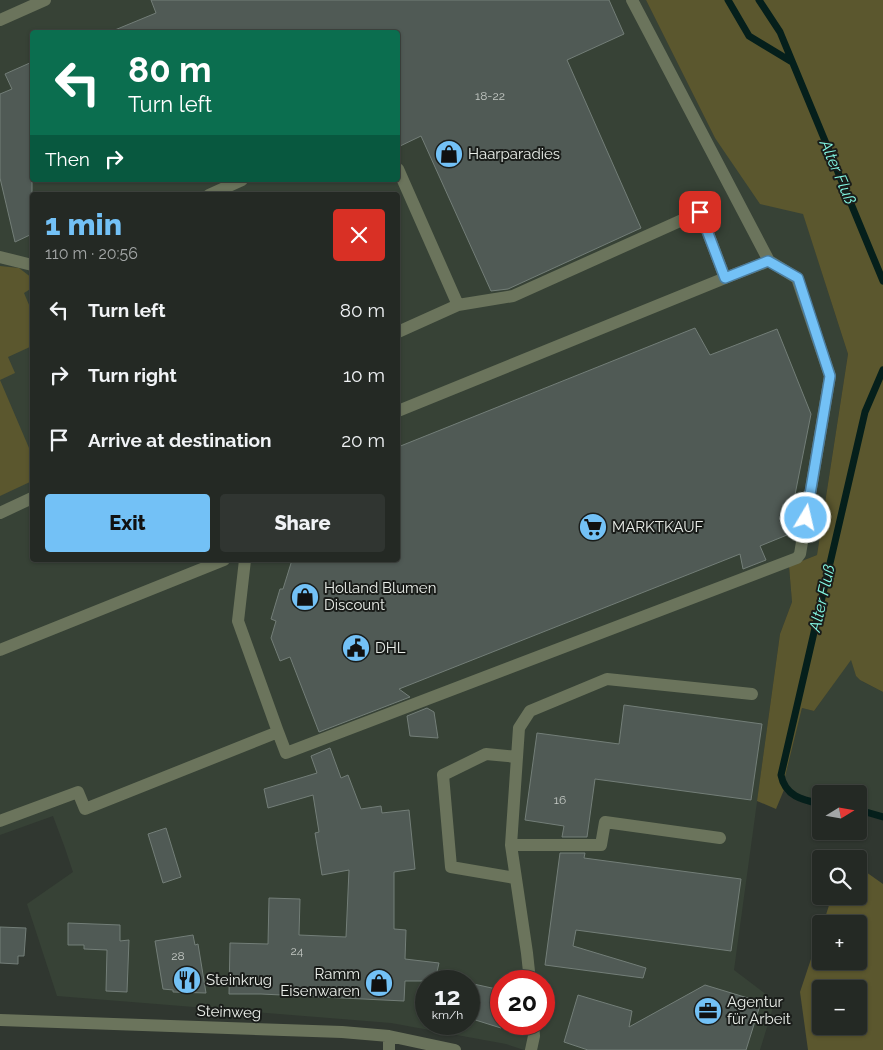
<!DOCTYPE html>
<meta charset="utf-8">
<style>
:root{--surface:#242924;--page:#303531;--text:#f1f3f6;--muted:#a3a6a6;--line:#414541;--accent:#73c1f6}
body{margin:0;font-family:Raleway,sans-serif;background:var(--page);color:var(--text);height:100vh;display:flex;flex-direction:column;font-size:19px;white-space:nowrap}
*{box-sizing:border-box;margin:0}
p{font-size:16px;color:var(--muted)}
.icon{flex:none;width:28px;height:28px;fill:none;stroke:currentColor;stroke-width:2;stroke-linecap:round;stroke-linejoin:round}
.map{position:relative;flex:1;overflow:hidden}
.drawer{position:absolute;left:30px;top:192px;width:370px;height:370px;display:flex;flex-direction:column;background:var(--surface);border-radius:5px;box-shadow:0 1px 4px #0004,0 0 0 1px var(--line)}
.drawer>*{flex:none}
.hud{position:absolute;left:30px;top:30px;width:370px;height:152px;border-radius:5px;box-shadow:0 1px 4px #0004,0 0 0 1px var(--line);background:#0b6e4f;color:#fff;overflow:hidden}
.needle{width:32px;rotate:79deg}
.tools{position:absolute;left:812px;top:785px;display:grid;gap:10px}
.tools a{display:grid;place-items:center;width:55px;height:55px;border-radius:5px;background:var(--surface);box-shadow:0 1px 4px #0004,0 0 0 1px var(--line);font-size:25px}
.speed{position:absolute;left:415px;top:970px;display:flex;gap:10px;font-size:25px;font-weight:700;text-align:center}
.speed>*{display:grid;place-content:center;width:65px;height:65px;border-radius:50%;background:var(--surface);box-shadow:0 1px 4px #0004,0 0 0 1px var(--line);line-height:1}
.speed small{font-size:12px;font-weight:400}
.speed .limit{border:8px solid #d22;background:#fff;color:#111}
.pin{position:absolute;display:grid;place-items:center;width:42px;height:42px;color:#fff;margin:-21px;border-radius:10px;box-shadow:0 2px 8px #0006}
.me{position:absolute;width:55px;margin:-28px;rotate:9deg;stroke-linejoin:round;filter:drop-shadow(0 0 4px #0008)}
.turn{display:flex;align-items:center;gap:18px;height:105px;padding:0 15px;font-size:22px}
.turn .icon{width:65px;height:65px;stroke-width:2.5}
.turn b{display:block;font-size:35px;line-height:42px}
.then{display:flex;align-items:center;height:48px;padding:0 15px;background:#0003;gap:10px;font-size:19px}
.round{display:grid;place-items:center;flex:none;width:52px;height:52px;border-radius:5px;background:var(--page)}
.head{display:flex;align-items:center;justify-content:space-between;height:85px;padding:0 15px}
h1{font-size:30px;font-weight:800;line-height:38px;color:var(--accent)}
.action{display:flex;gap:10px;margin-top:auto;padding:10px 15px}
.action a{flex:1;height:58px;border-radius:5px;background:var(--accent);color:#111;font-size:20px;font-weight:800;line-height:58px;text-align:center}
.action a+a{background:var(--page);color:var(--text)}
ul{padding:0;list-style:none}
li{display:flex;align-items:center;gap:15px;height:65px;padding:0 15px}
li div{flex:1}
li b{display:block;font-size:19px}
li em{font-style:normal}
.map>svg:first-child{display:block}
</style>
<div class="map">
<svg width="883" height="1050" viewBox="0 0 883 1050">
<rect width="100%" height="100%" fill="#303730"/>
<path fill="#374236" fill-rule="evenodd" d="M0,0H646L715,138L803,213L848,354L817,555L789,566L792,602L780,634L734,970L775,1001L760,1050H524L506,1044L391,1023L57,996L27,904L73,872L65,848L53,816L0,835ZM32,32H398V180H32ZM32,195H398V560H32ZM426,981H469V1024H426ZM501,981H544V1024H501Z
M851,659L856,676L860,680L883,692V814L859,807V794H821V800H818L795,793L786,785L785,777L802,708L814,711Z"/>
<path fill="#5b572e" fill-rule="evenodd" d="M646,0H883V692L860,680L856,676L851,660L814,711L802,708L785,777L786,785L776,809L757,801L780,634L792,602L789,566L817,555L848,354L803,214L760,204L715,138Z
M0,266L19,268L32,278V288L24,293L32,312V346L8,357L15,373L0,380L32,455V481L0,496Z
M859,871L866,872L883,884V1050H808L800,992L821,929V961H859V924H823L832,896H859ZM821,989H859V1026H821Z"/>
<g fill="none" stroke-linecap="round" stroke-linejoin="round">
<path stroke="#051f1b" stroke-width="7" d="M728,0L749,36L792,62
M759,0L780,32L883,281
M821,804C802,800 785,796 781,775L865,412L883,370
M859,810L883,817"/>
</g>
<path fill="#505a55" stroke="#737e78" d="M151,0H609L624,34L567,60L641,228L508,289L491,291L421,136L398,147V32H110L156,13Z
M32,62V234L15,242L0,178V94L12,89L5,74Z
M695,328L710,355L777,329L811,414L787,535L760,546L766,560L743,569L740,554L399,689L410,697L319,732L290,657L280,661L271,638L276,621L271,619L280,589H283L292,560H398V447Z
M624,705L762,724L751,800L595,779L587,837H562L564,826L525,820L537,733L619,744Z
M427,708L434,712L438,738L410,736L407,716Z
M330,748L341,778L348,775L361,809L381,806L382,813L409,810L415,869L394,872V929L406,930L405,959L439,963L435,981H405L404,1001L261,994H229L230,943L268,944L269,898L300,899L299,935L346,937L349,870L322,875L315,833L319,832L313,795L268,808L264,789L317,773L311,756Z
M166,828L181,877L163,883L148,834Z
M560,853H585L584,858L741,879L731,951L576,930L573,946L646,968L643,978L545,965Z
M68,923L120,925V941L129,940L127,992L106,991L107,950L84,949V945H68Z
M0,927L26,928L24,956H18V964L0,963Z
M193,935L195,945L198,944L206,993L173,992V990L163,989L155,941Z
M469,983L501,990V1028L469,1018Z
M705,985L761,1002L746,1050H588L564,1042L578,995L632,1011L629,1027Z"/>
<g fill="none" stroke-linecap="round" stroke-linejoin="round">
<path stroke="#6b745c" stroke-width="12" d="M632,0L769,261
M0,20L45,0
M398,169L458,305
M209,195L242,180
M0,257L32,265
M398,332L458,305L513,296L700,212L725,278L398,411
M0,513L32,498
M0,650L224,560
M278,732L286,753L797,558L800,554L830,376L797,278L769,261L725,278
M0,821L78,792L85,809L278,732L238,621L245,560
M511,845H601L605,822L720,838
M515,878L451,867L443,775L486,754L517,757
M530,981L527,953L511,845L519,728L530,711L607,679L752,694
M0,1020L342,1032L389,1036L455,1050
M389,1036V1050
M531,1050L534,1036L533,1024"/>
</g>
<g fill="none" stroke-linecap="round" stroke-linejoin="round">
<defs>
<path id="route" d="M700,212L725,278L768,261L798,278L830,376L806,518"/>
</defs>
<use href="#route" stroke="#4b7da0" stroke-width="12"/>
<use href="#route" stroke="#73c1f6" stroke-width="9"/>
</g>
<defs>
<symbol id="shop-disc" viewBox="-11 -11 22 22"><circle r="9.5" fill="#73c1f6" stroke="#1a1d1a"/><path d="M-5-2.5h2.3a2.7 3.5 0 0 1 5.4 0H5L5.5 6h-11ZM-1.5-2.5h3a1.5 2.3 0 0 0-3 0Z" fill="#111"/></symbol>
<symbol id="supermarket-disc" viewBox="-11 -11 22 22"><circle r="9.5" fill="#73c1f6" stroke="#1a1d1a"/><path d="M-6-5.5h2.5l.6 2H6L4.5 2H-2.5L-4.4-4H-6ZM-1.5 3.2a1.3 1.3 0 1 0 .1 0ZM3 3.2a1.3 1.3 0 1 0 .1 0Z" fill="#111"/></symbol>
<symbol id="civic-disc" viewBox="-11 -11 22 22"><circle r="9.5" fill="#73c1f6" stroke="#1a1d1a"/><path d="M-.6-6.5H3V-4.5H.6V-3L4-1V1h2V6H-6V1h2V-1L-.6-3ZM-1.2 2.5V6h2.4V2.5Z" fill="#111"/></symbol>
<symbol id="restaurant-disc" viewBox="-11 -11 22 22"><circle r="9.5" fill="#73c1f6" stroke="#1a1d1a"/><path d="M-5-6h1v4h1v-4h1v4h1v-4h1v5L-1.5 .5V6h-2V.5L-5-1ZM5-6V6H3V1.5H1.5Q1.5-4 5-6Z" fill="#111"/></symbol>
<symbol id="office-disc" viewBox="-11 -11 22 22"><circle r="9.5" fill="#73c1f6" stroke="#1a1d1a"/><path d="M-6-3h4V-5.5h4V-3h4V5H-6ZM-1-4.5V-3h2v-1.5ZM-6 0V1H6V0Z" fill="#111"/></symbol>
</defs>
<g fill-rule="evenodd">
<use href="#shop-disc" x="433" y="138" width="32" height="32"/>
<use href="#supermarket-disc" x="577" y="511" width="32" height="32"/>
<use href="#shop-disc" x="289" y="581" width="32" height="32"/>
<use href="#civic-disc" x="340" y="632" width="32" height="32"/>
<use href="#restaurant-disc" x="171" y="964" width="32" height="32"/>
<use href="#shop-disc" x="363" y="967" width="32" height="32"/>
<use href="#office-disc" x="692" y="995" width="32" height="32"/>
</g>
<g text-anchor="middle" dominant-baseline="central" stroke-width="4" stroke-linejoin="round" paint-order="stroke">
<g font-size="12" fill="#c4c9c4">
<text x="490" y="96">18-22</text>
<text x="560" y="800">16</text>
<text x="297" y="951">24</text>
<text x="178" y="956">28</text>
</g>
<g font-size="15" fill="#eaeee9" stroke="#1a1d1a" text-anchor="start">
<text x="468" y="154">Haarparadies</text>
<text x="612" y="527">MARKTKAUF</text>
<text x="324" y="588">Holland Blumen<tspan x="324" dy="17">Discount</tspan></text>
<text x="375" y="648">DHL</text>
<text x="360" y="974" text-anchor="end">Ramm<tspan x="360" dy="17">Eisenwaren</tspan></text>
<text x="206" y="980">Steinkrug</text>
<text x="727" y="1002">Agentur<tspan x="727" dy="17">für Arbeit</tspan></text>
</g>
<g font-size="15" fill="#eaeee9" stroke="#1a1d1a">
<text transform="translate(229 1012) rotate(2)">Steinweg</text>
</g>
<g font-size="16" font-style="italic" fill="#84fae6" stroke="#1a1d1a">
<text transform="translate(838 172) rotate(67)">Alter Fluß</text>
<text transform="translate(822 598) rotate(-77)">Alter Fluß</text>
</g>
</g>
</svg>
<div class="tools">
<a><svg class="needle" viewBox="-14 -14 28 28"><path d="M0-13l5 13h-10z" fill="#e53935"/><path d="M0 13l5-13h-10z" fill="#a3a6a6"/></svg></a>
<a><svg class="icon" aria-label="search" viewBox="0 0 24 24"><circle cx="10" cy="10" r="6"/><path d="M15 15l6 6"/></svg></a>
<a>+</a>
<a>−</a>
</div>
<div class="speed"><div>12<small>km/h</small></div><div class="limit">20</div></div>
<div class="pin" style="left:700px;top:212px;background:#d93025"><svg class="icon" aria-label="arrive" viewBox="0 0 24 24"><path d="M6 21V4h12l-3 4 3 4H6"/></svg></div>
<svg class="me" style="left:806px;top:518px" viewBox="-20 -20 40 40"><circle r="17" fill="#73c1f6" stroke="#fff" stroke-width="3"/><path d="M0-11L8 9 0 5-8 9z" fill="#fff"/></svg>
<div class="hud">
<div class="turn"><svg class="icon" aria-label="left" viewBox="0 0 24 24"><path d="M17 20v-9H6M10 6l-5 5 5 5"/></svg><div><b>80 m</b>Turn left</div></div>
<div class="then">Then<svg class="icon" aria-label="right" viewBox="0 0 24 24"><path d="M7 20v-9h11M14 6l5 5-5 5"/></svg></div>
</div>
<section class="drawer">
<div class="head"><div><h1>1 min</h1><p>110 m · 20:56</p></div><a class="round" style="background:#d93025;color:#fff"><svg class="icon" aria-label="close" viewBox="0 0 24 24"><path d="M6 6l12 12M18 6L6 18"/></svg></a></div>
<ul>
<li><svg class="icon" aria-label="left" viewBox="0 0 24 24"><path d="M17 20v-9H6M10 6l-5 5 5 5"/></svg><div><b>Turn left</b></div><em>80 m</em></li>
<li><svg class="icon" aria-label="right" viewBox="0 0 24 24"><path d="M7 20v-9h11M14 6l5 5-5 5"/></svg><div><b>Turn right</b></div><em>10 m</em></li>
<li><svg class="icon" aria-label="arrive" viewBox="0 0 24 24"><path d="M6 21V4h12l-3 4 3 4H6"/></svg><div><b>Arrive at destination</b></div><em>20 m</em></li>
</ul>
<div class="action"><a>Exit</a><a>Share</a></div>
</section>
</div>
